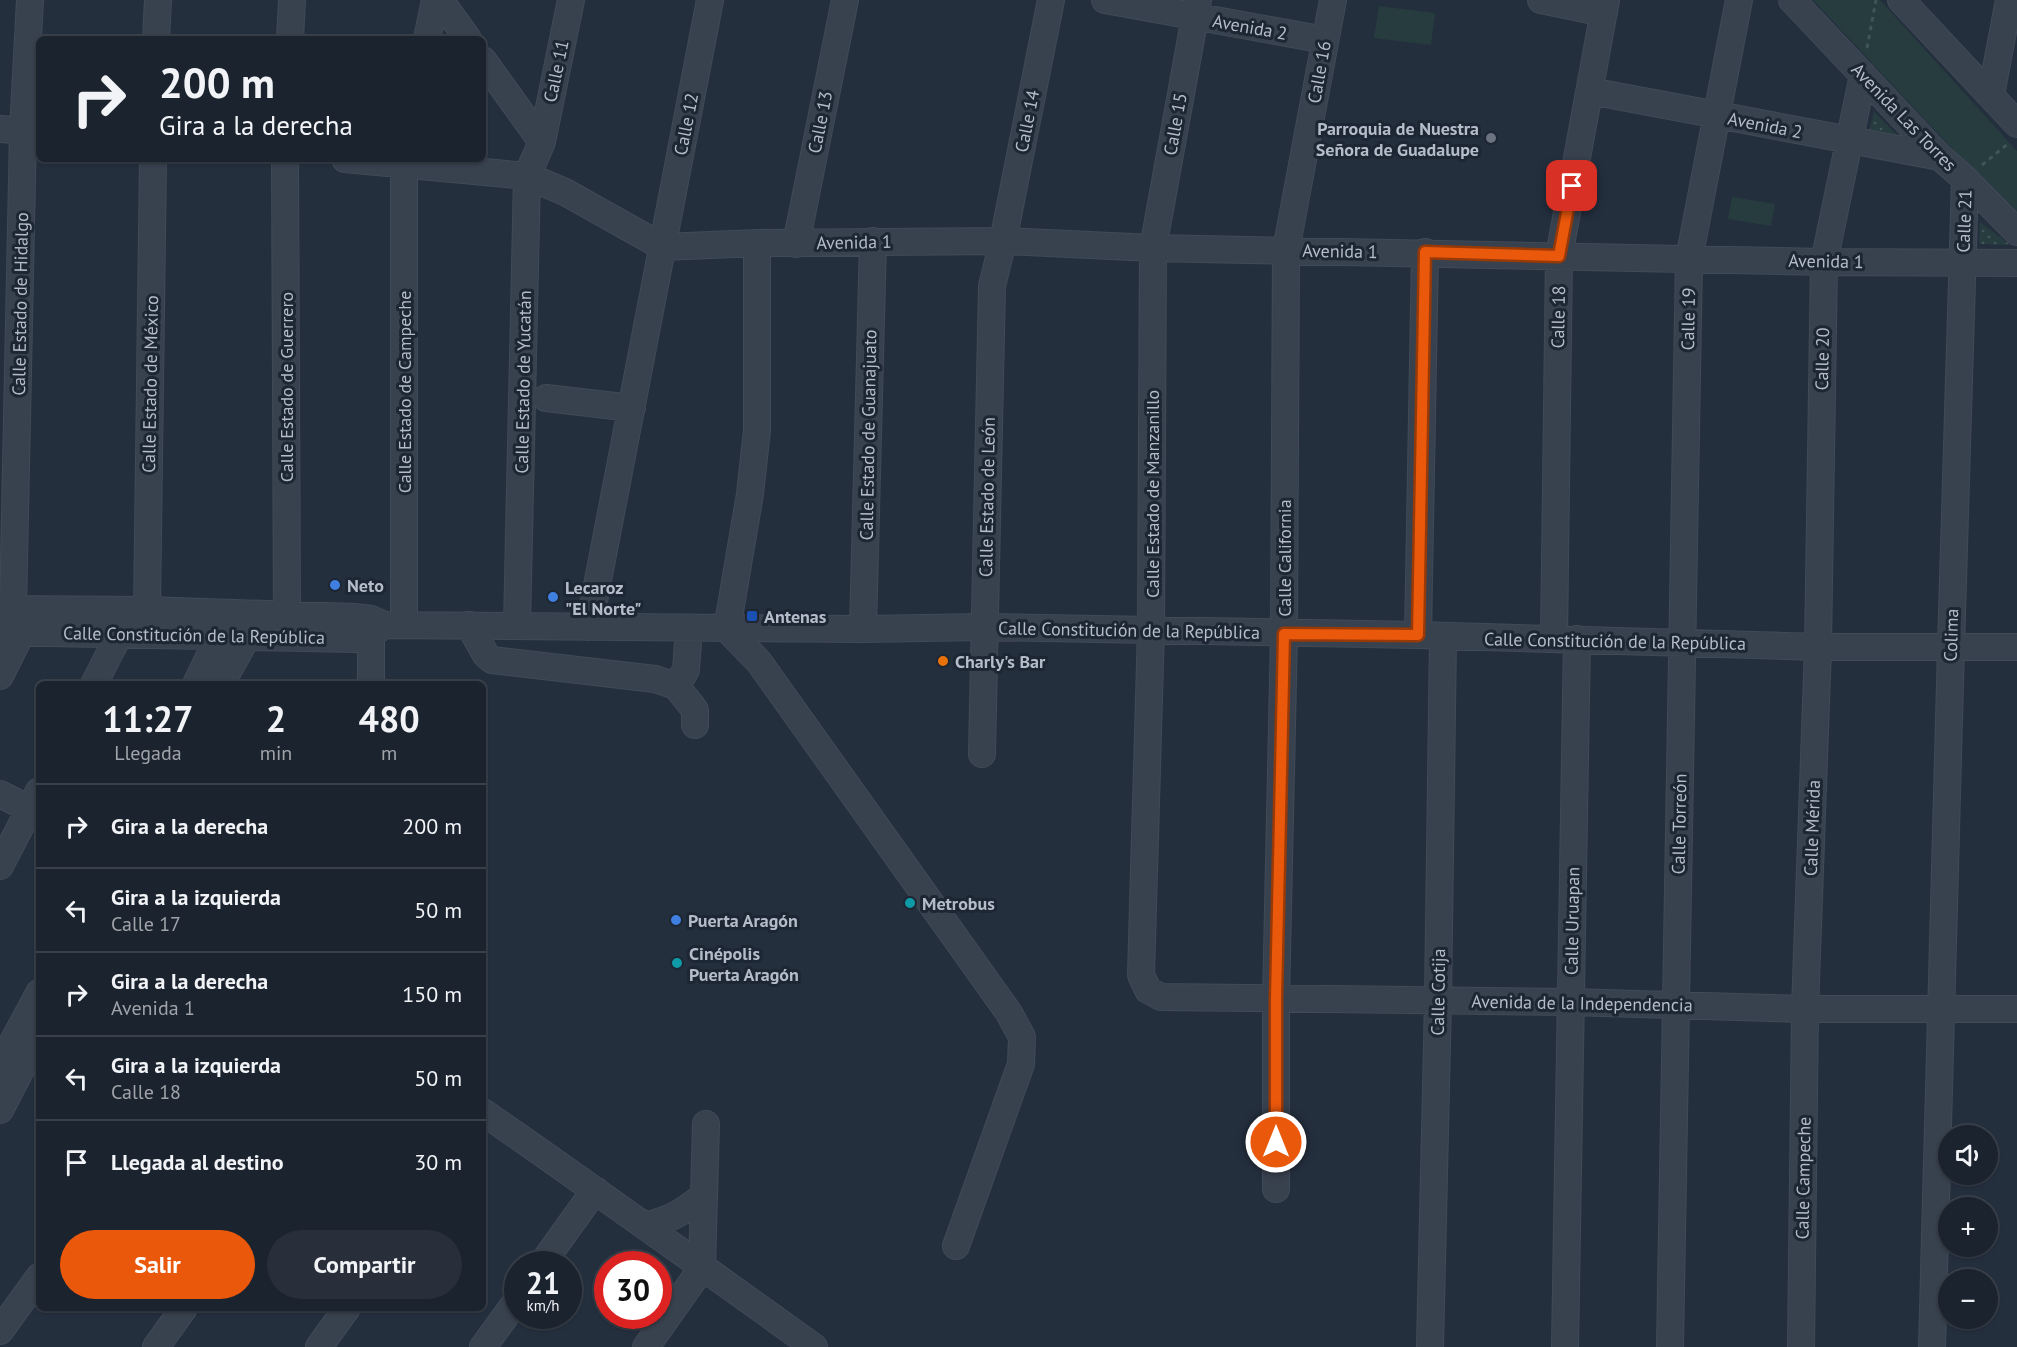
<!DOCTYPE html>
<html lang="es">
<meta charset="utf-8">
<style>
:root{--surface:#1b232e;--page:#282f3a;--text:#f1f3f6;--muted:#a0a4aa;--line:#39404a;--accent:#ea580c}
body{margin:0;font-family:"PT Sans",sans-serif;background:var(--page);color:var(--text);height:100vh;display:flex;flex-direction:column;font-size:22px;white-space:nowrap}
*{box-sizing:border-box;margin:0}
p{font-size:20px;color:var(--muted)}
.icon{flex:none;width:33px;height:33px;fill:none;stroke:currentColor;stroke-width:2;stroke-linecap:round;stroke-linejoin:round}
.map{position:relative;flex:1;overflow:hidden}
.panel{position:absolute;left:36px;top:681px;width:450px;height:630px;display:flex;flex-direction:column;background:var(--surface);border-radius:9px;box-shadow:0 2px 4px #0004,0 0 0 2px var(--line)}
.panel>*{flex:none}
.hud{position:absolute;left:36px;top:36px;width:450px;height:126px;border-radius:9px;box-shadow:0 2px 4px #0004,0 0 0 2px var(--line);background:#1b232e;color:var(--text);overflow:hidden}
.controls{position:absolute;left:1938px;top:1125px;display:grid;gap:12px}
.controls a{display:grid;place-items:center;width:60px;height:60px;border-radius:50%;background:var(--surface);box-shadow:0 2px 4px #0004,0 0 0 2px var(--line);font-size:30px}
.speed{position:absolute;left:504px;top:1251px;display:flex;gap:12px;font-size:30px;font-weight:700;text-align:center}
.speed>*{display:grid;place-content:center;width:78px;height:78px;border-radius:50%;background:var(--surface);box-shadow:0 2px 4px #0004,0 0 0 2px var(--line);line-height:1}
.speed small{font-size:15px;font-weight:400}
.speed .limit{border:9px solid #d22;background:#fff;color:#111}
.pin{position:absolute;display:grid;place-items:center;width:51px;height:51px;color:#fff;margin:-26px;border-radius:12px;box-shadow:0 3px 9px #0006}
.me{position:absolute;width:66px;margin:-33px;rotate:0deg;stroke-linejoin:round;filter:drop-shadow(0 0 4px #0008)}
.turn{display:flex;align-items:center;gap:21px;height:126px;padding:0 24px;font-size:27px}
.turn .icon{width:78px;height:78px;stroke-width:2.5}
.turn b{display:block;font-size:42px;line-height:51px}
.eta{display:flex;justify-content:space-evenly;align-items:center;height:102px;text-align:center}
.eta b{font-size:36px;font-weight:700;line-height:42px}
.button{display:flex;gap:12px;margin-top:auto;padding:12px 24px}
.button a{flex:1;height:69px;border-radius:36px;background:var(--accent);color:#fff;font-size:24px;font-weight:700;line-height:69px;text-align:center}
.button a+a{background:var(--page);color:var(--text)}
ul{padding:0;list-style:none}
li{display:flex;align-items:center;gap:18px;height:84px;padding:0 24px;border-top:2px solid var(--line)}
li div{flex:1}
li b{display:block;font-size:22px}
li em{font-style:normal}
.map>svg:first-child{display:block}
</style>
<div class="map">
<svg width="2017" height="1347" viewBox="0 0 2017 1347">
<defs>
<pattern id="grass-dots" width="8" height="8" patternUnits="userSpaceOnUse" patternTransform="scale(1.5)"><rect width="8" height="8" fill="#263c3f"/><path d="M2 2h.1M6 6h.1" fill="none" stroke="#435659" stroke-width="1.8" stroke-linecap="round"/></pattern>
</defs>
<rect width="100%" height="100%" fill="#242f3e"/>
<path fill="url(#grass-dots)" d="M1874,112L1900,138L1869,132Z
M1980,222L2010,245L1979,244Z"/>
<path fill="#263c3f" d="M1813,0H1880L2017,151V218Z
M1379,6L1435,13L1431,45L1374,38Z
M1732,197L1775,204L1771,226L1728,219Z"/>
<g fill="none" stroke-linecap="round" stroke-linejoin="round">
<defs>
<path id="minor" d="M440,0L468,39
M1105,0L1325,40
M1198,0L1153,248L1151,629L1141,975L1148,990L1161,997L1570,1002L1805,1009H2017
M1541,0L1604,13
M1792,0L1940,157L1965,179L2017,232
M1901,0L2017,124
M156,39L158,0
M290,39L292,0
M427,39L435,0
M483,60L542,142
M1590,91L1940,157
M1991,95L2009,0
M0,129L39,132
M285,159L287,615
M345,159L527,176L565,192L663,247
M757,243V430L750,494L727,629L759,662L1009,1013L1022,1037L1021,1064L956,1246
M796,244L845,0
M663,247L757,243L1003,241L1153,248L1824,262L2017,263
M546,398L632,408
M0,609L147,610L354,617L371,619L385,625L863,629L984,627L1418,635L1818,647H2017
M13,609L23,131L30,0
M147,610L153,159
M371,619V684
M404,624V159
M469,625L486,655L492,660L655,679L676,686L695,710V725
M517,626L527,176L542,142L571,0
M589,627L710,0
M863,629L873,241
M0,632L355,639L371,634L385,625
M1418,635L1425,252
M1554,638L1559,256L1606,0
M0,676L22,632
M94,684L120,633
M196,684L219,636L220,623
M221,684L247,637L249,622
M676,686L686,670L689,628
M982,754L992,286L1003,241L1051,0
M0,794L39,814
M0,866L39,791
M0,1066L39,993
M0,1110L39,1035
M483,1112C594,1189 704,1268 814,1347
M1276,1189V999L1284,634L1286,250L1333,0
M647,1225C670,1220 685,1211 703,1196
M542,1264L595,1190
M0,1331L39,1277
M156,1347L184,1308
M319,1347L347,1308
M483,1347L518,1299
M646,1347L702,1268L706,1124
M1430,1347L1438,1000L1443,637
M1565,1347L1577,639
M1670,1347L1689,259L1739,0
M1801,1347L1805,1009L1818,647L1824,262L1863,75
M1932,1347L1951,647L1965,179"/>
</defs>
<use href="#minor" stroke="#414a57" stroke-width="28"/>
<path stroke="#3f5557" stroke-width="3" stroke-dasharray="4.5 4.5" stroke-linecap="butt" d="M1867,48L1876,0
M1982,165L2009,143"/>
<use href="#minor" stroke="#38414e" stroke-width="26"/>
</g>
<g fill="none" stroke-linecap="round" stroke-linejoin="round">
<defs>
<path id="route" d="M1276,1142V999L1284,634L1418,635L1425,252L1559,256L1572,186"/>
</defs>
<use href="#route" stroke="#983908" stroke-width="15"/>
<use href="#route" stroke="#ea580c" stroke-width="10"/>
</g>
<circle fill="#6b7280" stroke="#1d2633" stroke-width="2" cx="1491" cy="138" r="6"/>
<g fill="#3f7fe0" stroke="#1d2633" stroke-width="2">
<circle cx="335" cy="585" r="6"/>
<circle cx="553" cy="597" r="6"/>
<circle cx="676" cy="920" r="6"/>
</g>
<rect fill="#1a4fb4" stroke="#1d2633" stroke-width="2" x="746" y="610" width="12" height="12" rx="3"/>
<circle fill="#e8710a" stroke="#1d2633" stroke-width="2" cx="943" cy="661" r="6"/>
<g fill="#0f9aa8" stroke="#1d2633" stroke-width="2">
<circle cx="910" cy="903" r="6"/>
<circle cx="677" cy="963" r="6"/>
</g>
<g text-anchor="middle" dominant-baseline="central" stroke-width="6" stroke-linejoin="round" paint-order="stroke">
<g font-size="18" fill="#b4bcc9" stroke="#1d2633">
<text transform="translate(1250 27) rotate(10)">Avenida 2</text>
<text transform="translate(556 71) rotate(-78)">Calle 11</text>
<text transform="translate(1319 72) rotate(-80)">Calle 16</text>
<text transform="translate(1904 117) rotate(46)">Avenida Las Torres</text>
<text transform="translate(1027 121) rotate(-79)">Calle 14</text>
<text transform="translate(820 122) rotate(-79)">Calle 13</text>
<text transform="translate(686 124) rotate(-79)">Calle 12</text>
<text transform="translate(1175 124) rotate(-80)">Calle 15</text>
<text transform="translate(1765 125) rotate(11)">Avenida 2</text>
<text transform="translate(1964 221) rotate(-88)">Calle 21</text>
<text transform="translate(854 242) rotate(-1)">Avenida 1</text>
<text transform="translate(1340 251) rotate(1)">Avenida 1</text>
<text transform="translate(1826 261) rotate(1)">Avenida 1</text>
<text transform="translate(20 304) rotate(-89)">Calle Estado de Hidalgo</text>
<text transform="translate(1558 317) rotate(-89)">Calle 18</text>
<text transform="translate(1688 319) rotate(-89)">Calle 19</text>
<text transform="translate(1822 359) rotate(-89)">Calle 20</text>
<text transform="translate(523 382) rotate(-89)">Calle Estado de Yucatán</text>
<text transform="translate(150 384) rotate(-89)">Calle Estado de México</text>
<text transform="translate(286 387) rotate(-90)">Calle Estado de Guerrero</text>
<text transform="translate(404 392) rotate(-90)">Calle Estado de Campeche</text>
<text transform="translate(868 435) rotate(-89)">Calle Estado de Guanajuato</text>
<text transform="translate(1152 494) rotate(-90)">Calle Estado de Manzanillo</text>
<text transform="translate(987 497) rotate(-89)">Calle Estado de León</text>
<text transform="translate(1284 558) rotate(-90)">Calle California</text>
<text transform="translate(1129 630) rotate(1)">Calle Constitución de la República</text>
<text transform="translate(194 635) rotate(1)">Calle Constitución de la República</text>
<text transform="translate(1951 635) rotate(-88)">Colima</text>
<text transform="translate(1615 641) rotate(1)">Calle Constitución de la República</text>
<text transform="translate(1679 824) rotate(-89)">Calle Torreón</text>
<text transform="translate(1812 828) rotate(-88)">Calle Mérida</text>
<text transform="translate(1572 921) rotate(-89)">Calle Uruapan</text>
<text transform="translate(1438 992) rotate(-89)">Calle Cotija</text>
<text transform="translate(1582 1003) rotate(1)">Avenida de la Independencia</text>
<text transform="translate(1803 1178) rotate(-89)">Calle Campeche</text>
</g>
<g font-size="18" font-weight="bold" fill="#b4bcc9" stroke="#1d2633" text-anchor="start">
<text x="1479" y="128" text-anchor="end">Parroquia de Nuestra<tspan x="1479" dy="21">Señora de Guadalupe</tspan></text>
<text x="347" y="585">Neto</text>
<text x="565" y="587">Lecaroz<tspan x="565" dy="21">"El Norte"</tspan></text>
<text x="764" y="616">Antenas</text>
<text x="955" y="661">Charly's Bar</text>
<text x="922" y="903">Metrobus</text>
<text x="688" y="920">Puerta Aragón</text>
<text x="689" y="953">Cinépolis<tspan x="689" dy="21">Puerta Aragón</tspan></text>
</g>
</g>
</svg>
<div class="controls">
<a><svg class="icon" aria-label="sound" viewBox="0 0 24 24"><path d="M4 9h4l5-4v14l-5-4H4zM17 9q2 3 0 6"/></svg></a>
<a>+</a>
<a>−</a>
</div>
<div class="speed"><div>21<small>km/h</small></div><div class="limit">30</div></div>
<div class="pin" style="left:1572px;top:186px;background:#d93025"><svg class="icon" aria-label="arrive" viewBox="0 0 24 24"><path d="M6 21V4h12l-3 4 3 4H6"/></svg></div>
<svg class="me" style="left:1276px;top:1142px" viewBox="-20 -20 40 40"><circle r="17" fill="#ea580c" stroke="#fff" stroke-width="3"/><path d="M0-11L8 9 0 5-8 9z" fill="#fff"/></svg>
<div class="hud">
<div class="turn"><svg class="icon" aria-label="right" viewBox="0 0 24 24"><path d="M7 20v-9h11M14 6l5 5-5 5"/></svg><div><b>200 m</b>Gira a la derecha</div></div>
</div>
<section class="panel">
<div class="eta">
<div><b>11:27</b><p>Llegada</p></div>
<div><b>2</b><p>min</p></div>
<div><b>480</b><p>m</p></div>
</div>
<ul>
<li><svg class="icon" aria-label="right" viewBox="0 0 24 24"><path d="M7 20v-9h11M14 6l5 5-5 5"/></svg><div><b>Gira a la derecha</b></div><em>200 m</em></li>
<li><svg class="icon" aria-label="left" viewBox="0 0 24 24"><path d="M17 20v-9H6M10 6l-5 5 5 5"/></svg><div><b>Gira a la izquierda</b><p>Calle 17</p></div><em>50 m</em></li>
<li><svg class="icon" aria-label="right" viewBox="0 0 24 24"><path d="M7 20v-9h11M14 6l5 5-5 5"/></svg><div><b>Gira a la derecha</b><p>Avenida 1</p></div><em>150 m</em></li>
<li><svg class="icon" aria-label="left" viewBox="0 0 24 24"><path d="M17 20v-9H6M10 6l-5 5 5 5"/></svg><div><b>Gira a la izquierda</b><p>Calle 18</p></div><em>50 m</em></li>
<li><svg class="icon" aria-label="arrive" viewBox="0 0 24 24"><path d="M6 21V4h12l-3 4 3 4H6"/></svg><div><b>Llegada al destino</b></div><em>30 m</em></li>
</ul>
<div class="button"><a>Salir</a><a>Compartir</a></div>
</section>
</div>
